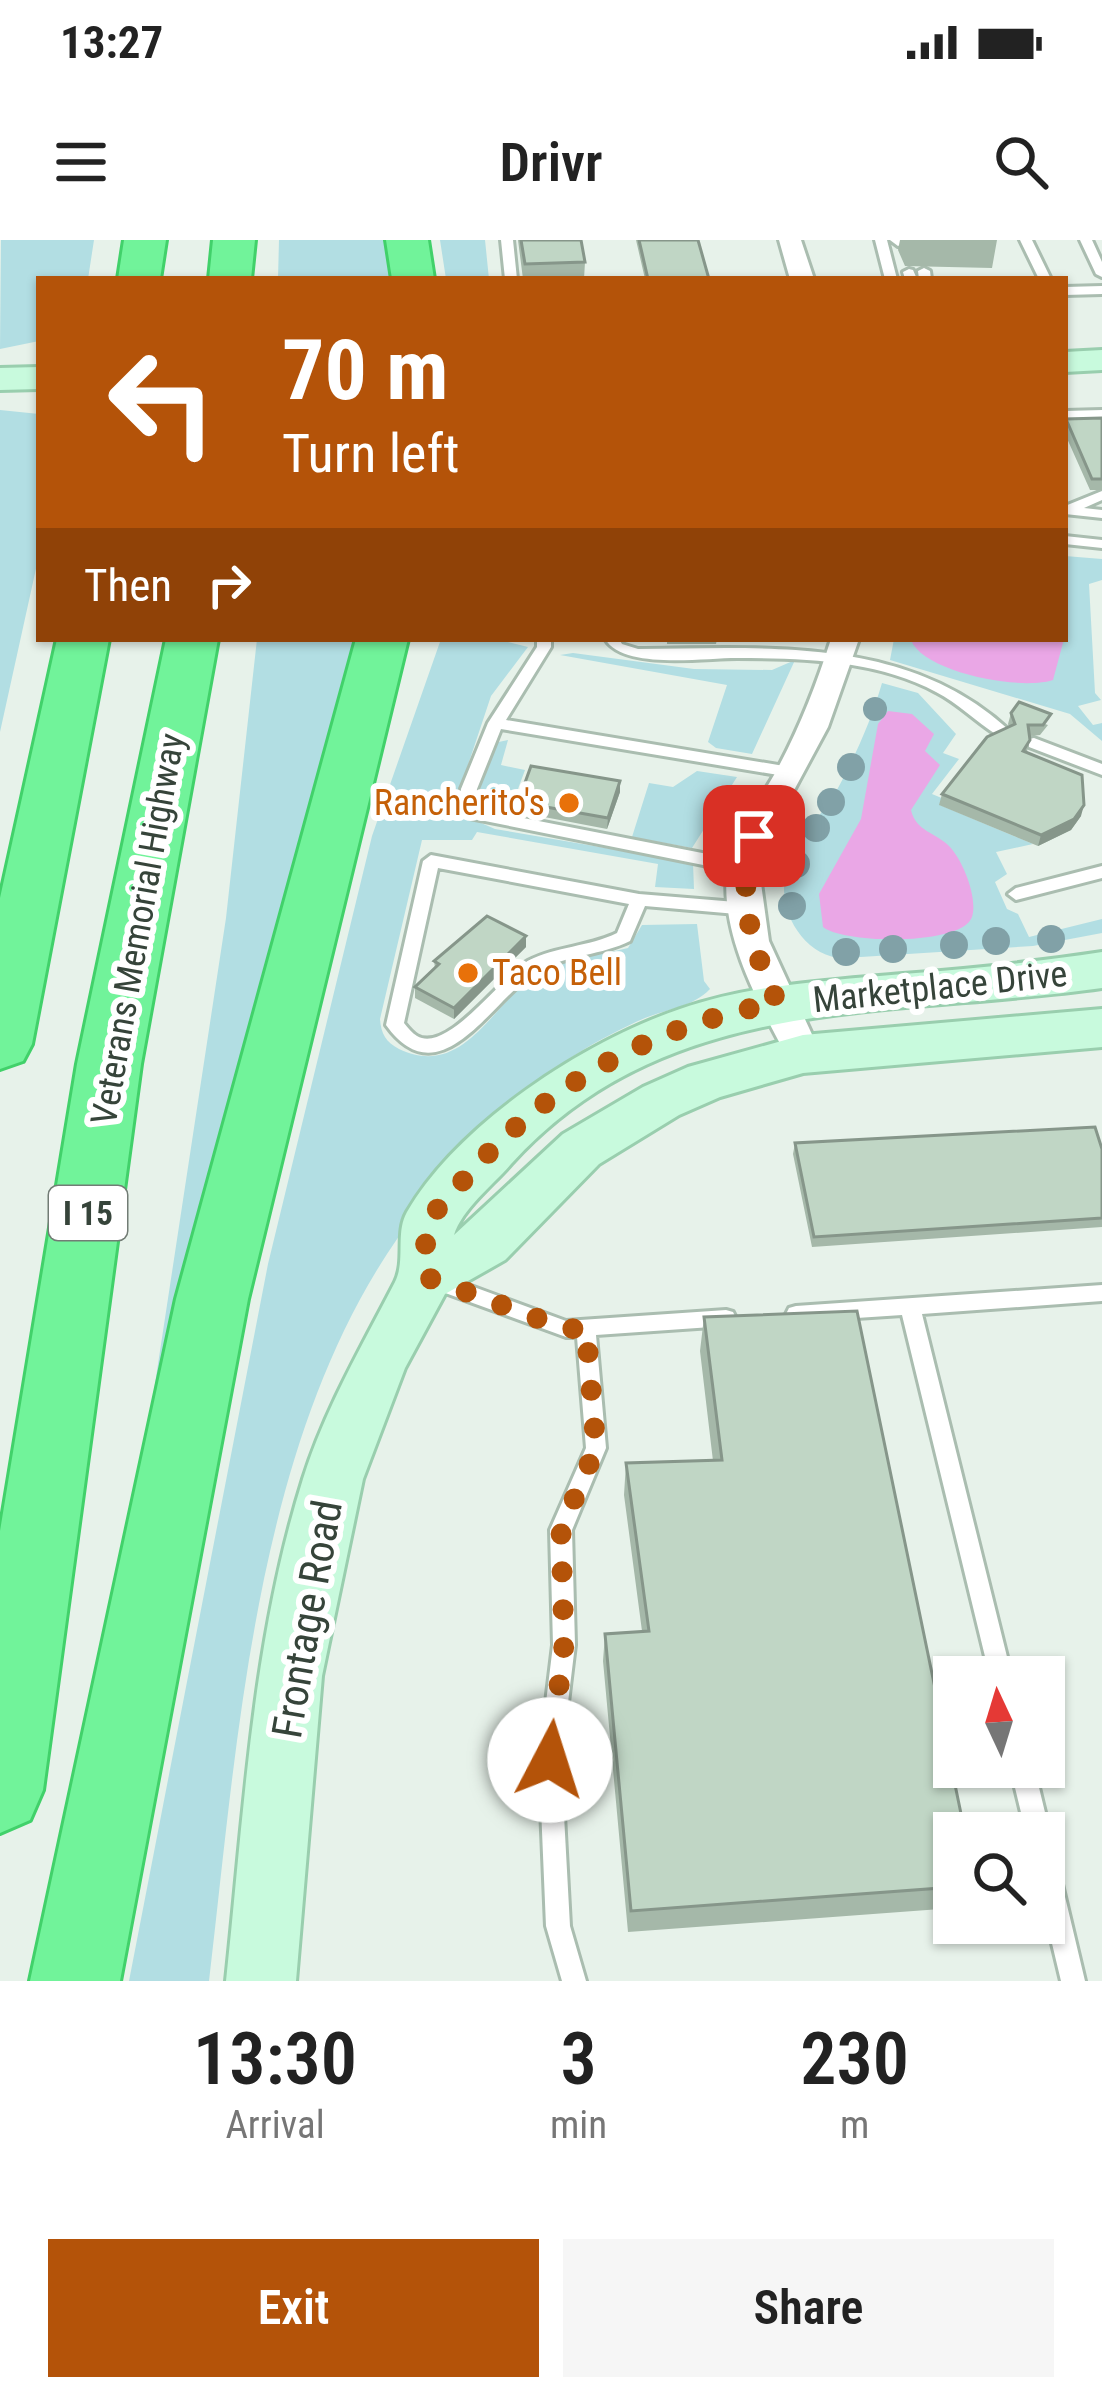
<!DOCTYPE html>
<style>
:root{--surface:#fff;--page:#f6f6f6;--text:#222;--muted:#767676;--accent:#b45309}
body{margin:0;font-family:"Roboto Condensed",sans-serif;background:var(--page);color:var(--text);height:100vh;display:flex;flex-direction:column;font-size:45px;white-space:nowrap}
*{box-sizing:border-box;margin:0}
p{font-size:39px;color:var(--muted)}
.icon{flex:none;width:66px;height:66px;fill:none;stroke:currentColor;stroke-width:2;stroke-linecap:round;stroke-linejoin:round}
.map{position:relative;height:1741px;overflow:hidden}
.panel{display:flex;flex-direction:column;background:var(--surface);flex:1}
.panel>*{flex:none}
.top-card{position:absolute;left:36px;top:36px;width:1032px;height:366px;border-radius:0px;box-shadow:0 3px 9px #0004;background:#b45309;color:#fff;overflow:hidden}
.needle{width:78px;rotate:356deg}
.buttons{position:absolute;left:933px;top:1416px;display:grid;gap:24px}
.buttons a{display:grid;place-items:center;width:132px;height:132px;border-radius:0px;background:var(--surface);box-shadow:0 3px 9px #0004;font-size:60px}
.pin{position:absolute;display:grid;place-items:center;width:102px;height:102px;color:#fff;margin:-51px;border-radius:24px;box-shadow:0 6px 18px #0006}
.me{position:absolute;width:132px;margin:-66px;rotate:5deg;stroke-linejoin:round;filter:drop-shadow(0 0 9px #0008)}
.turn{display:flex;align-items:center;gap:42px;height:252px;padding:0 48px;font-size:54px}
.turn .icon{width:156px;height:156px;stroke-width:2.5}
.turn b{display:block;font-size:84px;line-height:102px}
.then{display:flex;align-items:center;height:114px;padding:0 48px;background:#0003;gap:24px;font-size:45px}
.eta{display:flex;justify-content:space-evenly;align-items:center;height:204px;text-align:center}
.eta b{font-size:72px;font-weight:600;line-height:84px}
.action{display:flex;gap:24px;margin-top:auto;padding:24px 48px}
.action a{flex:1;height:138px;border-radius:0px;background:var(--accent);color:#fff;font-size:48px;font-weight:600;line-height:138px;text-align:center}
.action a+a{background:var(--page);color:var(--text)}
.status{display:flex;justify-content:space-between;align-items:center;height:84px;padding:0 60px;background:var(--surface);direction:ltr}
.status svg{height:33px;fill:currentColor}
header{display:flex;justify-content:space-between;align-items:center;height:156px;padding:0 48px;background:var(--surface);font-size:54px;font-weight:600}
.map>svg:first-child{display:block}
</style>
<div class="status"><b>13:27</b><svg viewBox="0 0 49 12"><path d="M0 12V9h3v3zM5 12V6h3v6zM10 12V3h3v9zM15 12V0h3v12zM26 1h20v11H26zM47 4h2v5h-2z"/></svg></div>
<header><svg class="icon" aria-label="menu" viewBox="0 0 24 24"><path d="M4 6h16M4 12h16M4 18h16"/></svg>Drivr<svg class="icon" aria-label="search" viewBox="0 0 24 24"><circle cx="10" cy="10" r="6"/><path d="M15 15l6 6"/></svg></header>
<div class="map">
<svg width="1102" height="1741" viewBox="0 0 1102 1741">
<rect width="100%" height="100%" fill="#e7f2ea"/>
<path fill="#b2dee3" d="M1,0H94L88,39H39V101L0,109Z
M279,0H393L398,39H278Z
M440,0H485L489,39H446Z
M0,170L39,174V315L0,492Z
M1065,316L1102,319V340L1089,344L1095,453L1101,460L1078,466L1093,485L1102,483V501L1070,474L890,420L894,399H1065Z
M257,399H368L142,1229L226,678Z
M441,399H496L528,407L491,456L458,555L465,576L495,589L693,623L694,649L655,647L658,624L477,592L472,600H422L380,779C381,794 386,802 399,809C464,840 492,763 537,734C561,719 600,715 628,708L642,685L697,684L704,741L710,749C693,767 667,769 645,778C599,798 551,827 515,861C467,908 424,957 387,1014C254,1219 237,1505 209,1741H129L268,1024L372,596Z
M573,413L694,429L772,430L795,420L752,514L716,508L708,502L727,445L560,415Z
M882,443L918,453L956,494L943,513L959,519L932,554L944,559L940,565L1033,604L996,612L1007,634L995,642L1007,669L1018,674L1029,697L1102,679V693L1033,706L845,718C807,719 778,674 785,637C791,607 823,574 838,548C856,515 872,478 882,443Z
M508,500L501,525L525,530L508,576L485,570L477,559L494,503Z
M697,531L737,537L692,608L632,597L649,543L673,547Z"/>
<path fill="#eaa7e6" d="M1064,399L1053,440C1020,451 923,432 911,400Z
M888,471L912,474L934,494L925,511L940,525L911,570C916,592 936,592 950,607C963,621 978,658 972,677C962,706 844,704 823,687L819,654L861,579L878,484Z"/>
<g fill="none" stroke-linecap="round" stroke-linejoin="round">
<defs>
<path id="lane" d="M501,0H513L517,39H505Z
M875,0H887L897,39H885Z
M890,0H902L904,3L898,6Z
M1020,0H1032L1051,39H1039Z
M1080,0H1092L1102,22V37L1096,34Z
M924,28L930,31L931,39H919L918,31Z
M909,29L913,30L917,39H905L903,32Z
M1102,46V54L1065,55V47Z
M1102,170V178L1065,179V171Z
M1102,251V260L1084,268L1102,270V278L1065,274V266Z
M1065,296L1102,300V308L1065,304Z
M537,399H551V407L506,480L790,527L798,532L790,537L501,489L477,549L476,559L482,570L743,621L749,623L751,627L749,631L743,633L470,578L460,559L461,549L488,483L537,407Z
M605,399H619L622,404L638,409C767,408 909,396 1010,491L1002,496L997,495C976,482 958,463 936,452C878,420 801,418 737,418C702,418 624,430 605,399Z
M1034,498L1102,524V535L1029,507V499Z
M431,615L639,654L748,663L756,669L748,675L645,666L630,701C602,715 569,715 541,729C494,754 442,863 386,785L423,621ZM438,628L629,664L617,693C589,707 556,706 528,721C502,735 448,814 417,796C412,793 408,788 404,783Z
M1102,626V638L1016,660L1008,654L1016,648Z
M433,1032L566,1081L726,1070L733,1072L736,1078L733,1084L726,1086L596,1095L606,1208L572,1290L575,1405L561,1520L570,1686L586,1741H562L546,1686L539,1520L553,1405L550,1290L586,1208L577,1097H566L426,1046L423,1040L426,1034Z
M1102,1045V1061L922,1074L1012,1437H990L902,1075L796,1082L789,1080L786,1074L789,1068L796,1066Z
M1010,1527H1034L1050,1593L1046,1601L1044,1602V1593H1026Z
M1044,1607L1052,1611L1056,1619L1085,1741H1061L1044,1670Z"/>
<path id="street" d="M779,0H801L814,39H790Z
M831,399H859L828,487L771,593L759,629L769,701L821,814L815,824L803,828L791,824C760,766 717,692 728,625C733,591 758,564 774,535C798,492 816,446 831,399Z"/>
<path id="secondary" d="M1102,110V130L1065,132V112Z
M39,127V149L0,150V128Z
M1102,712V748C891,778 668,751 511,924C493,945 462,969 454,995L563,894L643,847L688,827L803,795L1102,769V807L803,833L720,857L679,875L599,924L505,1020L445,1054L405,1128L363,1239L322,1436L296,1741H226C244,1574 252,1401 303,1239C325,1169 362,1106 395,1042C406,1020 395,993 407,972C459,883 585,801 680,769C752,744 828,741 903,734C970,729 1036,722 1102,712Z"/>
<path id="highway" d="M124,0H166L160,39H118Z
M213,0H255L251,39H209Z
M386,0H428L434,39H392Z
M57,399H109L32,804L23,821L0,829V658Z
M166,399H218L141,824L43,1550L30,1580L0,1593V1291L77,824Z
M356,399H408L248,1059L120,1741H30L176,1059Z"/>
</defs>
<use href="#lane" stroke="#aabdb0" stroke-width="6"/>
<use href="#street" stroke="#aabdb0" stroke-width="6"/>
<use href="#secondary" stroke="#99ceae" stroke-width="6"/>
<use href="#highway" stroke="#41d16a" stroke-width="6"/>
<use href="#lane" fill="#fff" fill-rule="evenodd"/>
<use href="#street" fill="#fff" fill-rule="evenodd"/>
<use href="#secondary" fill="#c8fadd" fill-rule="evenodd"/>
<use href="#highway" fill="#71f39a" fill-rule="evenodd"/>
</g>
<g fill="#81a1a7">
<circle cx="875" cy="469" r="12"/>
<circle cx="851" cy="527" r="14"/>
<circle cx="831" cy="562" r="14"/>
<circle cx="816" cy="588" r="14"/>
<circle cx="796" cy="624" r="14"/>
<circle cx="792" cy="666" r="14"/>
<circle cx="1051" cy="699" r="14"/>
<circle cx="996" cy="701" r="14"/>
<circle cx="954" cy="705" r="14"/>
<circle cx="893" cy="709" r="14"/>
<circle cx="846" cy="712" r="14"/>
</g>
<path fill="#a5b8a9" d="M518,0H581L585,22L584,39H523Z
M636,0H698L709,39H645Z
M900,0H997L992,28L905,26L898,10Z
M1102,178V250H1090L1065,194V182L1066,179Z
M667,399H717L716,404H667Z
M1011,473L1048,485L1040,495L1030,496L1027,512L1081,576L1071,590L1038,606L939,565L942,554L1009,487L1008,484Z
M620,541V552L607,589L518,572V562Z
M526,707L454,779L415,758V747L435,728L434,721Z
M795,903L1102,909V987L812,1007L793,914Z
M704,1077L954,1593V1668L628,1692L603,1421L605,1394L642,1391L624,1255L626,1223L713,1221L700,1111Z"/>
<path fill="#86968a" d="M620,541V552L607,589L608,578Z
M1084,565L1081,576L1071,590L1038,606L1041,595Z
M526,696V707L454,779V768Z"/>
<path fill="#c0d6c5" stroke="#86968a" stroke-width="3" d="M521,0H581L585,22L525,24Z
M639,0H698L709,39H648Z
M1102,178V239H1092L1066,179Z
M1019,462L1051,474L1043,485H1028L1030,500L1023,511L1082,535L1084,565L1074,579L1041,595L942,554L987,497L1015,484L1011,473Z
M531,526L620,541L608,578L518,562Z
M487,676L526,696L454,768L415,747L439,724L434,721Z
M1095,887L1102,909V978L814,997L795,903Z
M857,1071L965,1593H954V1647L631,1671L605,1394L649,1391L626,1223L722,1220L704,1077Z"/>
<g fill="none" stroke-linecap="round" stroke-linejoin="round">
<path stroke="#b45309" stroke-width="21" stroke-dasharray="0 37.8" d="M550,1520L564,1405L561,1290L596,1208L586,1088L566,1089L426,1037C427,1022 423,997 429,983C437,965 458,947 470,933C551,841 658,784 778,763C752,711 735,652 754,596"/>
</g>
<g fill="#e8710a" stroke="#fff" stroke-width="4.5">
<circle cx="569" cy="563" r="12"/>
<circle cx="468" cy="733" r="12"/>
</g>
<g text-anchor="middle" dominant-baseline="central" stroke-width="12" stroke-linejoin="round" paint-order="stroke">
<rect fill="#fff" stroke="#727c75" stroke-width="3" x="49" y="946" width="78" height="54" rx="9"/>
<g font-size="33" font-weight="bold" fill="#36443a">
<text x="88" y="973">I 15</text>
</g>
<g font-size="36" fill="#c56008" stroke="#fff" text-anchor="end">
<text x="545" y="563">Rancherito's</text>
<text x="492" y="733" text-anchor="start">Taco Bell</text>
</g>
<g font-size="36" fill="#36443a" stroke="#fff">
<text transform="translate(138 689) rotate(-80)">Veterans Memorial Highway</text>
<text transform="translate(940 747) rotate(-6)">Marketplace Drive</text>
</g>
<g font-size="42" fill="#36443a" stroke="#fff">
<text transform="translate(307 1379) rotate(-80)">Frontage Road</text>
</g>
</g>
</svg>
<div class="buttons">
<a><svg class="needle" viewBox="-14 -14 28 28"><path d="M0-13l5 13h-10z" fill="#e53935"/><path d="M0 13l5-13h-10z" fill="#767676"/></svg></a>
<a><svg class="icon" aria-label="search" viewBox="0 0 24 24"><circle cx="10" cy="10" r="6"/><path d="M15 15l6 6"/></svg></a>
</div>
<div class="pin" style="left:754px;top:596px;background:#d93025"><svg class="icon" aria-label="arrive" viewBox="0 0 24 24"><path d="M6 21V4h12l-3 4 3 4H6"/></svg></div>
<svg class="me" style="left:550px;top:1520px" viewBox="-20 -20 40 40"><circle r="19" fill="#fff"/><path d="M0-13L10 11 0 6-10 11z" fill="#b45309"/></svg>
<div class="top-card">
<div class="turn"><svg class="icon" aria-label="left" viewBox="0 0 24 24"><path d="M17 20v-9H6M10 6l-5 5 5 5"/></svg><div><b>70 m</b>Turn left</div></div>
<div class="then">Then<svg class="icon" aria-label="right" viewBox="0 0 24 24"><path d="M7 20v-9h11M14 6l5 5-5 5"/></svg></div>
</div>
</div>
<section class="panel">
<div class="eta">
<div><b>13:30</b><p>Arrival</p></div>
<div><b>3</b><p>min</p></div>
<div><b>230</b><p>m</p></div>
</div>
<div class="action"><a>Exit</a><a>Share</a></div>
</section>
